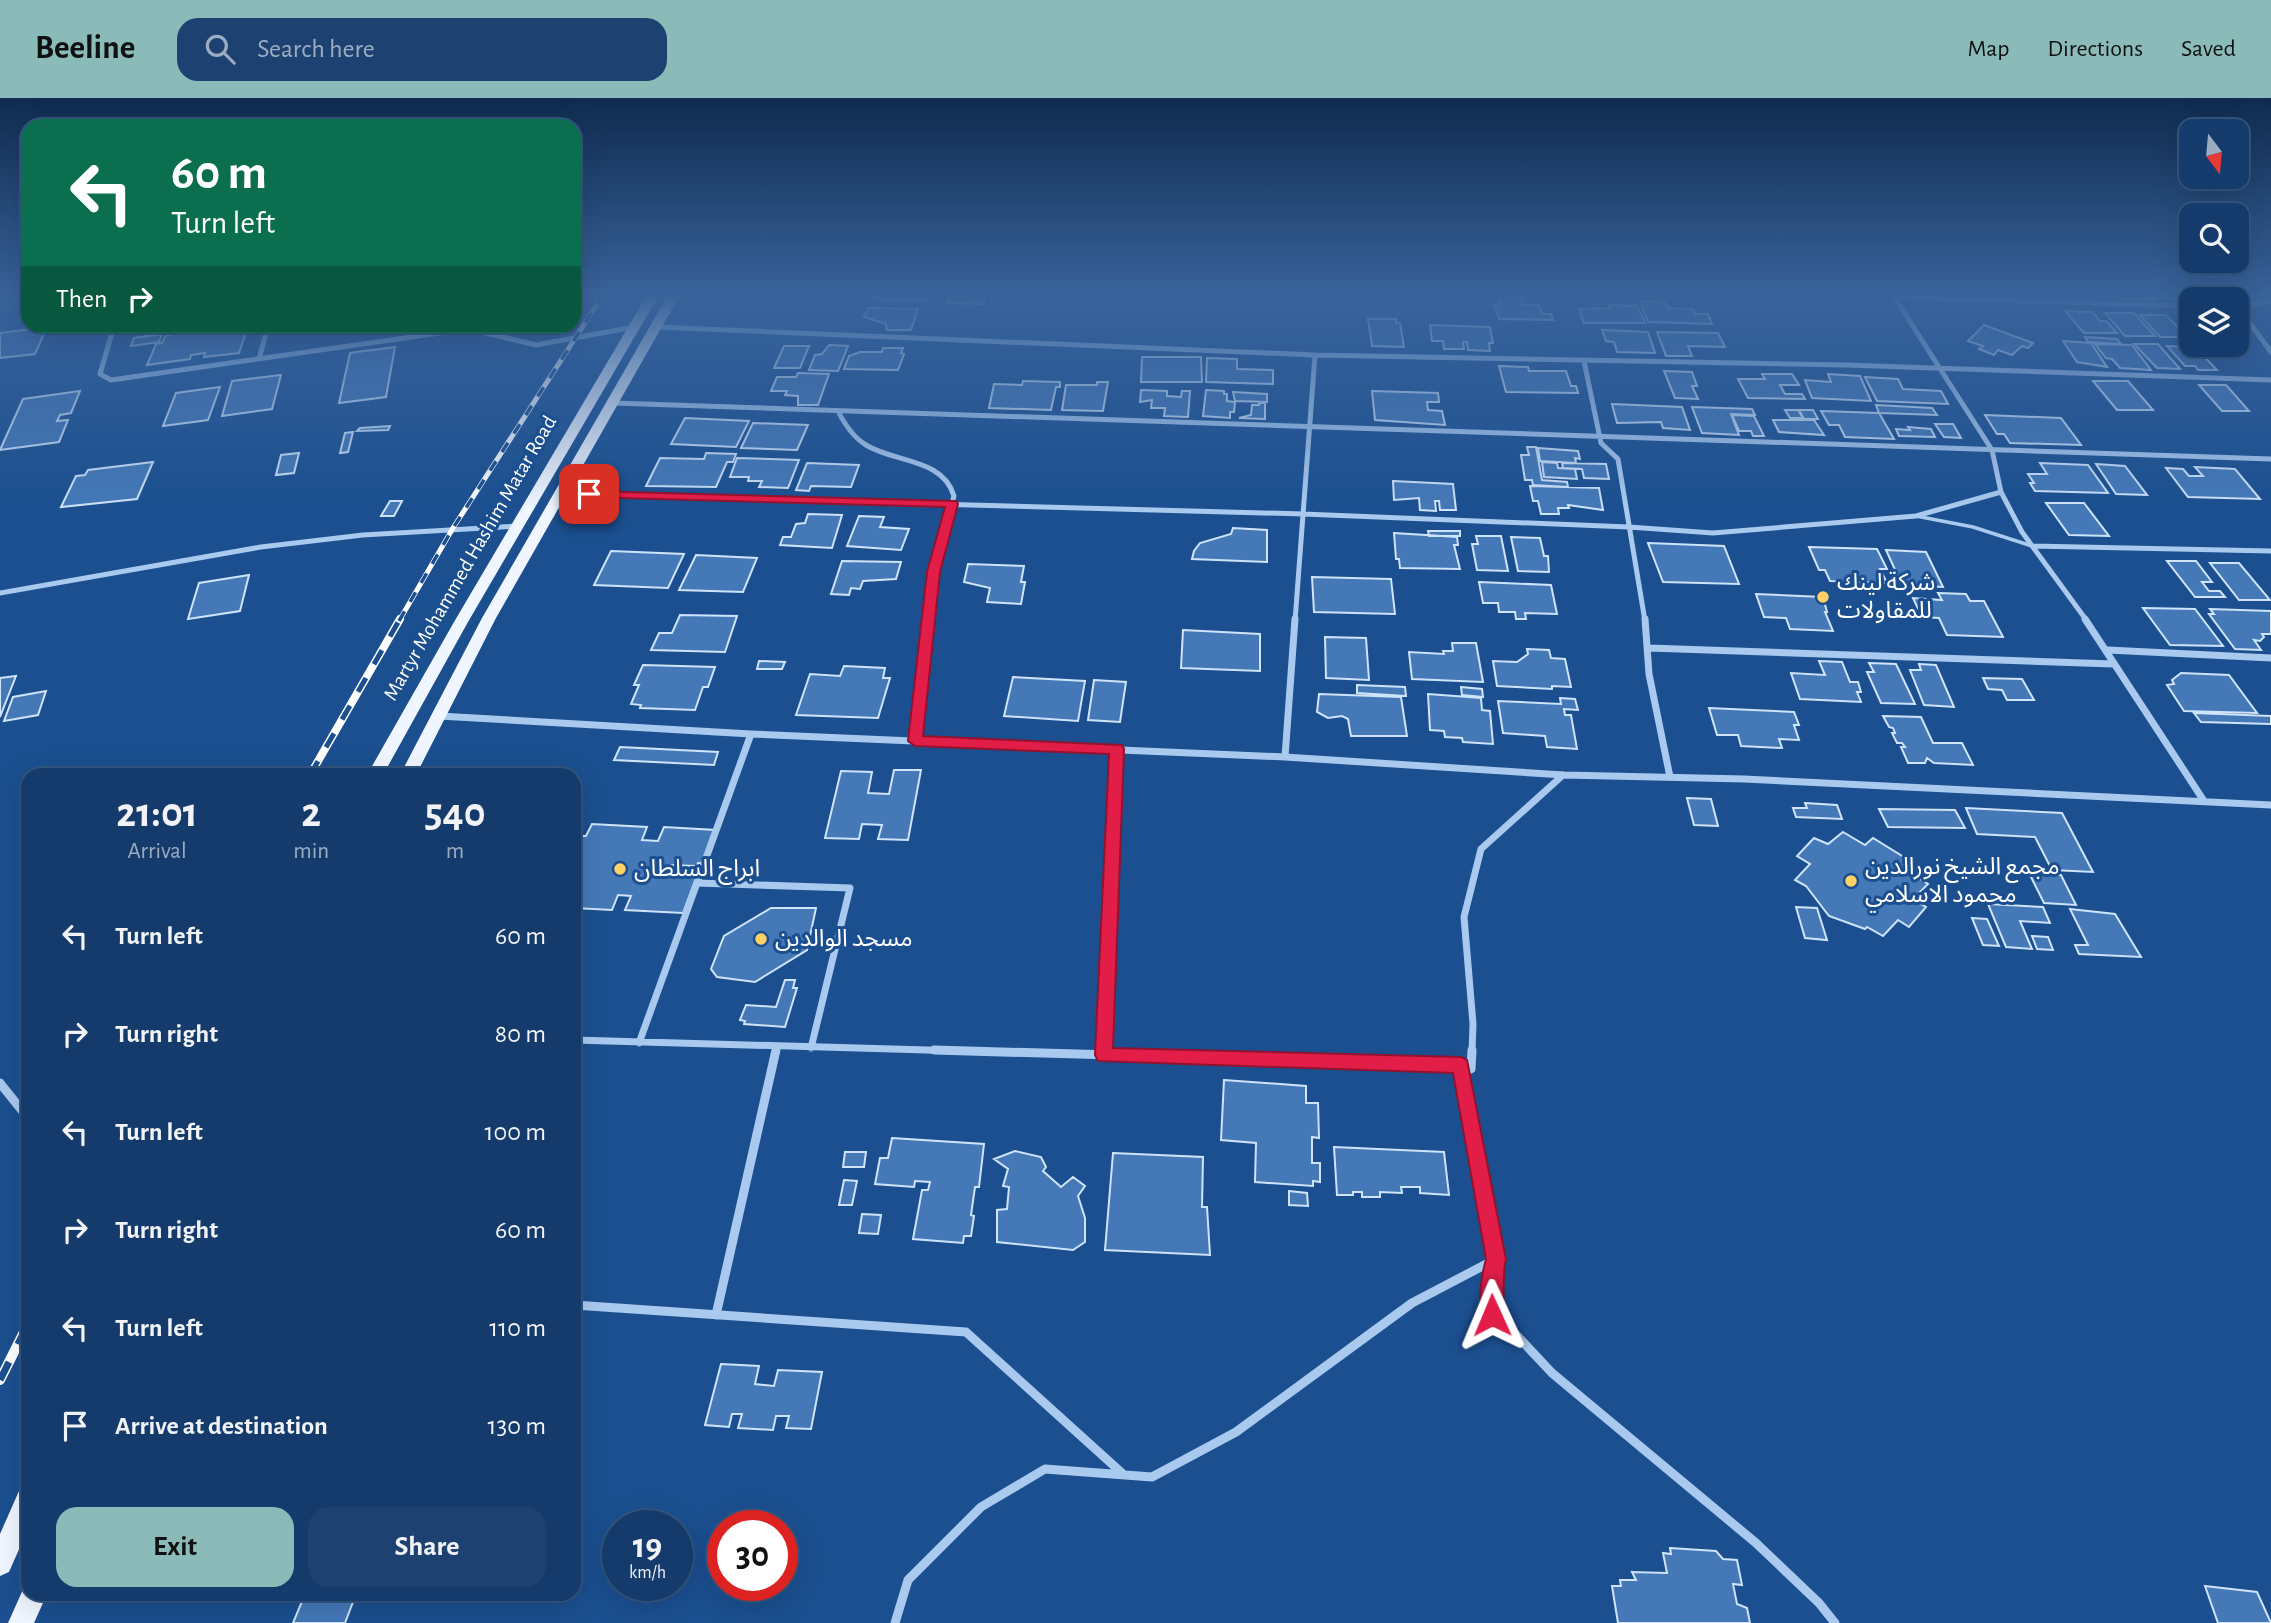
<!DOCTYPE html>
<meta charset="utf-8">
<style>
:root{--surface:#143b6b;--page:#1d4271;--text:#f1f3f6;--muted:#9dadc1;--line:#33557e;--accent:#8bbbb9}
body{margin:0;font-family:"Alegreya Sans","Noto Sans Arabic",sans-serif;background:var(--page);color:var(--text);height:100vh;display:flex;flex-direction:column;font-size:26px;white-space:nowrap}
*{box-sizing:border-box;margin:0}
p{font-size:23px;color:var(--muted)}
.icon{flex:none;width:38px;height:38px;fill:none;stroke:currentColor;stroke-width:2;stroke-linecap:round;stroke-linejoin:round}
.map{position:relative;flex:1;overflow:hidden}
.panel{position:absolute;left:21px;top:670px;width:560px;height:833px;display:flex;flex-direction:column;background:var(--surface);border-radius:21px;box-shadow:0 7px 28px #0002,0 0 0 2px var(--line)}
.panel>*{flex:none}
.guide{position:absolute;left:21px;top:21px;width:560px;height:214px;border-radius:21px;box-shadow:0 7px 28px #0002,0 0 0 2px var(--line);background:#0b6e4f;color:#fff;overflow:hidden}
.needle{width:46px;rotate:164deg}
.tools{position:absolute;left:2179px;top:21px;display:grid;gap:14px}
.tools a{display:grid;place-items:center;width:70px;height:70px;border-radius:14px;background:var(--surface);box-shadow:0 7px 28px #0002,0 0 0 2px var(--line);font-size:35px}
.speed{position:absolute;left:602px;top:1412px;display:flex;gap:14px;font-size:35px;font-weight:700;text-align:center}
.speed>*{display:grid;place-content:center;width:91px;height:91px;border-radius:50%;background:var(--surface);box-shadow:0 7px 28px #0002,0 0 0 2px var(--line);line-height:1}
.speed small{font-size:18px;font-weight:400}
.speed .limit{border:10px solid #d22;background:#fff;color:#111}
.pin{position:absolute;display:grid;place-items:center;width:60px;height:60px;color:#fff;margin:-30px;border-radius:14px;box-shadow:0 4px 10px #0006}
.me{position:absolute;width:77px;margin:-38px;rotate:359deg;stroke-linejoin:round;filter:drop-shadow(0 0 5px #0008)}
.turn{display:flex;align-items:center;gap:24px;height:147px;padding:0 35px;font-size:32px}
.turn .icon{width:91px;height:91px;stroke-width:2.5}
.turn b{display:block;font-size:49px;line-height:60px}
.then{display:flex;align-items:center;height:66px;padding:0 35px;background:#0003;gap:14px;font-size:26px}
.eta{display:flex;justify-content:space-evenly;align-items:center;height:119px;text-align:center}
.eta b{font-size:42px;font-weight:700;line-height:49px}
.primary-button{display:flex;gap:14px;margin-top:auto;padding:14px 35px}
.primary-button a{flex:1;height:80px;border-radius:21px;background:var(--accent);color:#111;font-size:28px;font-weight:700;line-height:80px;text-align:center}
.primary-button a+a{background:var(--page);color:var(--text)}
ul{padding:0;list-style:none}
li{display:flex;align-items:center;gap:21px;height:98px;padding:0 35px}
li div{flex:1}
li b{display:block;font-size:26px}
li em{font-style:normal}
header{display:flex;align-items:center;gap:42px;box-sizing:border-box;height:98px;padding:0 35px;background:var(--accent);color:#111}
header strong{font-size:33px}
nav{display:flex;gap:38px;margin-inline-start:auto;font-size:24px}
.search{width:490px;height:63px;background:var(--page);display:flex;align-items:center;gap:18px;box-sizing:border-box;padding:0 24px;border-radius:21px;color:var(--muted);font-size:26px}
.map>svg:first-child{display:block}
</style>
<header>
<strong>Beeline</strong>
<div class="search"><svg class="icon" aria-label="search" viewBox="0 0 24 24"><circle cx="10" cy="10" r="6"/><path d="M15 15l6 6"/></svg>Search here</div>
<nav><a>Map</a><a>Directions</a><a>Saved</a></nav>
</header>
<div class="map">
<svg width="2271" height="1525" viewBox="0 0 2271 1525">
<rect width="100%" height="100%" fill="#1b4f8f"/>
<path fill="#4478b7" stroke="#cfe3fa" stroke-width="2" d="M874,197H927L925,203L872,201Z
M950,197H986L983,199L985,201L983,206L947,205Z
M2086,197H2150L2154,201H2128Z
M2157,197H2196L2198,199L2186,202L2159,199Z
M1520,199L1523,207H1539L1542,216H1551L1553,222L1499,221L1494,206H1501L1499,201Z
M1640,203L1665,204L1668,210L1693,211L1695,216H1708L1712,226L1648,224Z
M1609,207L1637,208L1645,225H1584L1579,211L1610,210Z
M868,210H876L918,211L911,232H887L886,226L864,219Z
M2065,213L2093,214L2100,223H2106L2117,235H2084Z
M2105,215H2134L2155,238H2125Z
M2140,217H2166L2187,239H2160Z
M1368,221H1396V225H1400L1404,249L1372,248Z
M1430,227L1490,229L1493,245H1489L1490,253L1468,252L1467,244H1463L1464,251H1444L1443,243H1432Z
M1984,227L2033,245L2028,250L2022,248L2012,257L1998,252L1994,257L1979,251L1983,248L1968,243Z
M238,228H248L239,255L204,259L205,255L191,257L190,261L147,267L156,246L162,245L166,237Z
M47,229L35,256L0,260V235Z
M1602,232L1648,234L1655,255L1617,254L1614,244L1606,243Z
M1657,234L1718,235L1725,249L1688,248L1692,258H1666Z
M162,236L159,244L131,248L134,240Z
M2085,239L2117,241L2121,246L2088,244Z
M2063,243L2091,245L2107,269L2077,264Z
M2095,246L2132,247L2151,272L2120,270L2112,261L2106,260Z
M2134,246H2158L2180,271L2157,270Z
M829,247L848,248L838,273L809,272L815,257L822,256Z
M784,248H809L800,270H774Z
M2167,248L2195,249L2217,272H2198L2195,268H2185Z
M395,249L386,299L339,305L350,255Z
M883,250H903L901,255L904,256L898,272L844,271L849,258L860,254H882Z
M1142,259H1201L1202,284H1141Z
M1207,260L1237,261V271L1273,272V286L1206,284Z
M1499,268L1528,269L1529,273H1566L1571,288H1576L1578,295L1506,294Z
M1664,273L1692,274L1697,288H1692L1698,301L1675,300Z
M798,275L829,276L818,307H798V298L785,297L787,293H771L777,279H796Z
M1762,276H1792L1799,287H1780L1785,296H1802L1805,301L1748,300L1738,281H1765Z
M1828,276L1860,278L1871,303L1812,300L1805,282L1831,284Z
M281,277L272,311L222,318L232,283Z
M1865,279L1898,281L1903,291L1941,293L1948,306L1877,303Z
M1023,283L1060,284V289H1056L1051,312L989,310L994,286L1022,287Z
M2093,283H2128L2153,312H2117Z
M1097,284H1108L1103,313L1062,312L1066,287H1097Z
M2199,287H2226L2249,313H2222Z
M220,289L208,322L163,328L176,295Z
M1141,292L1167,293V298L1181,299L1182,293H1190L1188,319L1164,318L1165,310H1151L1152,302L1140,304Z
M1206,292L1224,293V296H1227V303L1235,304L1234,314H1230V320L1203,318Z
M80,293L71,315L60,317L57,323L68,322L59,344L0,352L23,301Z
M1372,293L1438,295L1439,304H1427L1428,312L1442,313L1445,327L1375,322Z
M1233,294L1267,296V304L1235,303Z
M1259,305H1265V321L1239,320L1251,317L1252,307H1259Z
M1612,306L1682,309L1690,332L1663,330L1661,324L1617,325Z
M1876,307L1932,310L1937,317L1879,315Z
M1692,309L1752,311L1755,317L1731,316L1739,337L1702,335Z
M1785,312H1798L1803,320H1790Z
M1799,312H1813L1818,321H1804Z
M1821,313L1879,315L1894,341L1845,339L1839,327H1829Z
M1732,317L1754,318L1764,338H1753L1751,333H1739Z
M1985,317L2061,320L2081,347L2010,345L2004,336H1997Z
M685,320L749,323L736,349L671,346Z
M1773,322H1814L1824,337L1779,334Z
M753,325L808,327L797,352L741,350Z
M1935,326H1953L1961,340L1944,339Z
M390,328L388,332L357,333L360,330Z
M1908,329L1931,331L1935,339L1899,338L1896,331L1910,332Z
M353,334L348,354L340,355L345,335Z
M1527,349H1536L1542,382L1567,384L1568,389L1533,387L1532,382H1525L1521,357H1529Z
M1538,350L1578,353L1580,361L1575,360L1576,365L1540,363Z
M299,355L294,375L276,377L281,357Z
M706,355L736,356L733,364H727L716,389L646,388L660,360L704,361Z
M737,360L799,362L788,390L759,389L762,383H748L749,379H730Z
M153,364L137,401L61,409L76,378L85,377L88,372Z
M1542,364L1557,365L1558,370L1575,371L1577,381L1544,379Z
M807,365L859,367L851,389L811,388L809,393L796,392Z
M1562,365L1606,366L1609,381L1584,380L1582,371L1563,370Z
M2040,365L2088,367L2108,395L2035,393L2030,385H2034L2028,376H2047Z
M2096,366L2125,368L2147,397L2116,396Z
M2195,369L2235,371L2260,401L2188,399L2166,370L2183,371L2189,378H2203Z
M1393,383L1453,386L1456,412H1440L1439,403H1435L1436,413L1420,412L1419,400L1394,402Z
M1530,388L1599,390L1603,412L1568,407L1569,410H1558L1559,416H1541L1538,403H1533Z
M390,403H402L394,418H381Z
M2046,405H2084L2109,438L2069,437Z
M808,416L842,417L832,450L780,447L783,439H791L796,426L805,425Z
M859,418L884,419L880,429L909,431L901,452L847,448Z
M1233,430L1267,432V464L1192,461L1194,453L1200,445L1231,436Z
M1428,433H1460V438H1429Z
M1394,435L1457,439L1458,447H1454L1460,471L1400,470L1399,461H1396Z
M1476,438H1501L1508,473L1477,472L1472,446H1478Z
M1511,439L1540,440L1544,458H1548L1549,474L1518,473Z
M1648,445L1724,448L1739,486L1663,484Z
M1809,449L1877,451L1887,471H1880L1887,485L1830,483L1825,472H1819Z
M1886,452L1926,454L1943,489L1902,487Z
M611,453L684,456L668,490L594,487Z
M696,457L757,460L743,494L679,492Z
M842,463L901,464L896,481L863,483L860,491L851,490L849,497L831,496Z
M2167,463H2196L2212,484H2202L2209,493H2220L2225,499H2195Z
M2210,465H2239L2270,502H2239Z
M968,466L1024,468L1021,484H1025L1021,506L987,504L990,490L964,484Z
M249,477L240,513L188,521L199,485Z
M1312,479L1391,481L1395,516L1314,514Z
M1479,484L1551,487L1557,516L1525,515L1526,521H1516L1515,514H1499L1498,505H1483Z
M1938,495L1966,496L1970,503H1984L2003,539L1947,537L1939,520L1922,519L1913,500L1942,502Z
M1756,496L1823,499L1827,514H1825L1833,533L1790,531L1786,520L1764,519Z
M2143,510L2195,511L2223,548L2170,547Z
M2210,511L2271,513V536H2262L2264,539L2260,543L2254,542L2261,552L2235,551L2209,516H2214Z
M680,517L737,518L725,554L651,552L659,535H672Z
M1183,532L1260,536V573L1181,570Z
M1325,539L1366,540L1369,582L1326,580Z
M1452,545H1476L1483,584L1412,581L1409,554L1444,556L1443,553H1453Z
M1527,551L1549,552L1551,560L1565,561L1571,589L1552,588V591L1497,588L1493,563L1517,564L1528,556Z
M759,563L785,564L782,571H757Z
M1819,563L1842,564L1850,584H1858L1861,594H1857L1861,604L1800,601L1791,575L1825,577Z
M1869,565L1896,566L1915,606L1881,605L1867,574H1874Z
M1919,566L1936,567L1954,609L1924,607L1910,572H1921Z
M643,567L715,569L708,589H703L695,612L640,610L641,607L631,606L639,587H634Z
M844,568L885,570L883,580H890L878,620L796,617L810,576L840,578Z
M2181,575L2229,577L2257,615L2184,613L2167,587L2174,586L2172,582Z
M16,578L0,619V580Z
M1013,579L1085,583L1078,623L1004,618Z
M1983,580L2022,581L2034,602H2007L2002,592L1988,591Z
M1094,582L1126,584L1120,624L1088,622Z
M1357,587L1405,589L1406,598L1357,595Z
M1461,589L1482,591L1483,599L1462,597Z
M46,593L38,617L4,623L13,599Z
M1319,596L1401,599L1407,638H1351L1348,621L1342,618L1328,620L1317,614Z
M1428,596L1481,600L1482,612L1490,613L1493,646L1463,644L1462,640L1445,639L1444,633L1430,632Z
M1560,600L1575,601L1578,612L1564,611L1565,617H1571L1577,651L1547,649L1545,638L1503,635L1498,603L1561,606Z
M1709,610L1794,614L1799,627H1794L1799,642L1779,641L1782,650L1741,648L1738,637H1717Z
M2194,615L2271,618V626L2201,624Z
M1883,618L1921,619L1933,645H1962L1973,667L1934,665L1927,660L1925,665H1908L1901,649H1905L1902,645H1897L1892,635H1895L1893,630L1889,629Z
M620,649L718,654L714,667L614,662Z
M894,672H921L908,742L878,741L882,727L862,726L859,741L825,740L841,673L872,674L868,695L889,696Z
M1687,700L1711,701L1718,728L1694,727Z
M1805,705L1837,707L1842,721L1796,719L1793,710H1807Z
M1966,710L2062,715L2093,774L2052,772L2035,739L1977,736Z
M1879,711L1955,712L1965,730L1888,729Z
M574,725L580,726L575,738H586L592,726L647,729L642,742L658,743L664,729L716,732L703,765H698L697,768L668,767L665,773L693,775L691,779L696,780L683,815L625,812L631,798L618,797L612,812L574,810Z
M1843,734L1865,747L1873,740L1907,761L1901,769L1928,786L1913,801L1926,809L1909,829L1898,822L1883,838L1867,829L1865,831L1829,818L1806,788L1795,782L1810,766L1797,758L1814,740L1828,746Z
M2029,775L2061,777L2076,807L2044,805Z
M1988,806L2043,809L2050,825L2020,823L2032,851L2006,849Z
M1796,809L1817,810L1827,842L1805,840Z
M771,810H816L807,852L755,884L717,879L711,871L724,838Z
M2070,811L2115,816L2141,859L2079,856L2075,847H2088Z
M1972,820L1987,821L1999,848L1983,847Z
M2032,838L2048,839L2053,852L2037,851Z
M785,882H795L793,890H797L785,929L744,926L745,923L740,922L746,907L776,909Z
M1224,982L1306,988V1005H1318L1319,1040L1312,1039V1065H1320V1084L1313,1083V1088L1255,1084L1256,1045L1221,1042Z
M892,1040L984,1046L979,1089H975L971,1117L974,1118L971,1138H964L963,1145L913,1141L922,1092H928L930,1084L915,1083L914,1089L875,1086L880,1060H888Z
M1334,1049L1444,1054L1449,1097L1420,1095V1089H1401L1402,1095L1380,1094V1099H1362V1094H1353V1097H1337Z
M1015,1053L1041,1059L1046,1069L1043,1073L1061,1089L1073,1079L1085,1088L1078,1098L1085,1120V1144L1073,1152L997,1144V1112L1007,1111L1009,1089L1003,1088L1008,1071L994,1061Z
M845,1054H866L864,1069H843Z
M1113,1055L1203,1059L1202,1109H1207L1210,1157L1105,1152Z
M844,1082L857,1083L852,1107H839Z
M1289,1093L1307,1095L1308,1108L1289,1107Z
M862,1116L881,1117L878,1136L859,1135Z
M721,1266L759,1268L755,1286L774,1288L778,1272L822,1274L811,1331L786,1330L789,1318H776L773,1332L738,1330L742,1316H732L729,1329L705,1327Z
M1670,1450L1716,1453L1723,1461L1737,1462L1742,1487L1733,1486L1737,1506L1747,1510L1750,1525H1618L1612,1488H1621L1620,1482H1636L1632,1474L1667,1475L1663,1455L1671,1456Z
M2205,1488L2257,1494L2271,1525H2218Z
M305,1496H356L345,1525H293Z
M434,1496H461L459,1504L432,1502Z"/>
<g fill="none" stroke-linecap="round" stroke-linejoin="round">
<path stroke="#a9c9ee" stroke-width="3.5" d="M1916,418L1973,429L2032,448"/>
<path stroke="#a9c9ee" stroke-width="5" d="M1893,197L1992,352L2001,394L2022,434L2087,523
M1895,199L2191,208
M2237,210L2269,203L2265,197
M2239,210L2271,254
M114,228L100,276L111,282L468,231L536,247L634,229
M656,229L1315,257L1847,267L2271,282
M259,261L268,228
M1584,263L1601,345L1618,361L1645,523
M613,305L2271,361
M838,313C845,327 853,339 866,347C895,365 943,360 954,398L933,474L929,523
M561,396L1303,416L1629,429L1713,435L1916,418L2001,394
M2032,448L2271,453
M0,495L261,449L363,437L518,428
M1295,523L1315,257"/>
<path stroke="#a9c9ee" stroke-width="7" d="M1645,521L1649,576L1670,679
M2085,521L2204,703
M1649,550L2113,566
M2108,552L2271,560
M439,618L751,636L1285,659L1564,677L1744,681L2271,707
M915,643L929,521
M1285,659L1295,521
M697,785L850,790L811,950
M574,942L996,954
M639,945L751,636
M776,954L777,949
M1104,954L1117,651
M1472,954L1473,926L1464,819L1481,751L1563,677"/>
<path stroke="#a9c9ee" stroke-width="9" d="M934,952L1461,967
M1472,952L1471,971L1461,967L1496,1161L1491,1179L1492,1217L1508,1228L1552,1275L1756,1445L1819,1505L1835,1525
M1104,957V952
M0,985L28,1020
M574,1207L966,1234L1123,1376
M716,1217L776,952
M895,1525L908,1482L981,1409L1045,1371L1152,1379L1236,1334L1412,1205L1496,1161"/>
<path fill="#f0f6ff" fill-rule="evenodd" d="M647,197H659L468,524L383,677H367L454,524Z
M668,197H680L496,520L416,677H400L482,520Z
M28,1390V1431L9,1474L0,1478V1436L19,1393Z
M28,1486V1496H47L34,1525H8L25,1487Z"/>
<defs>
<path id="rail-far2" d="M399,523L453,430L603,197"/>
<path id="rail-far1" d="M310,677L400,521"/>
<path id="rail" d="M0,1282L28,1226"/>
</defs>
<use href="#rail-far2" stroke="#fff" stroke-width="5"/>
<use href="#rail-far1" stroke="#fff" stroke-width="8"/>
<use href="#rail" stroke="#fff" stroke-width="10"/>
<use href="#rail-far2" stroke="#1b4f8f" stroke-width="3.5" stroke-dasharray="11" stroke-linecap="butt"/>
<use href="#rail-far1" stroke="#1b4f8f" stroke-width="5" stroke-dasharray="16" stroke-linecap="butt"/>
<use href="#rail" stroke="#1b4f8f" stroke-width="7" stroke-dasharray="20" stroke-linecap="butt"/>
</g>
<linearGradient id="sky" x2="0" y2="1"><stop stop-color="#0f2b4f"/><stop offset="0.48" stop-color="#39639b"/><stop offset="1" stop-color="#39639b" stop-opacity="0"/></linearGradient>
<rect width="2271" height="410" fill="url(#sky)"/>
<path fill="#e11d48" stroke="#92132f" stroke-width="2" d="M589,393L956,403L958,406L940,474L923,638L1122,647L1124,651L1113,950L1461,959L1467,962L1506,1161C1501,1181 1507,1206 1499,1225L1492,1228L1485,1225C1477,1206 1481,1180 1486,1161L1453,975L1098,963L1095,957L1109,656L915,648L908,643L927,474L945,409L584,399L583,396Z"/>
<g fill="#ffd166" stroke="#1b4f8f" stroke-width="2.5">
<circle cx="1823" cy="499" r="7"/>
<circle cx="620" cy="771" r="7"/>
<circle cx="1851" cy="783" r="7"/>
<circle cx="761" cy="841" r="7"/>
</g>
<g text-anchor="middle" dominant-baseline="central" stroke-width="6" stroke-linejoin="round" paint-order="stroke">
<g font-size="21" fill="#fff" stroke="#1b4f8f">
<text transform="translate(470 460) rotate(-60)">Martyr Mohammed Hashim Matar Road</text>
</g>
<g font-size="24" fill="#fff" stroke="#1b4f8f" text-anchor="start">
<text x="1837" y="485">شركة لينك<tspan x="1837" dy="28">للمقاولات</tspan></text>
<text x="1865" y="769">مجمع الشيخ نورالدين<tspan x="1865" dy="28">محمود الاسلامي</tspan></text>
<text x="634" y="771">ابراج السلطان</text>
<text x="775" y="841">مسجد الوالدين</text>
</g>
</g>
</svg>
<div class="tools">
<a><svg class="needle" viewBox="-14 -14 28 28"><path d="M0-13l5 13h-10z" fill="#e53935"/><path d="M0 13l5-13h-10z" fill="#9dadc1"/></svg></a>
<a><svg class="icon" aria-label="search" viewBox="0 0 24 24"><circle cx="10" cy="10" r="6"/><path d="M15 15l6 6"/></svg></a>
<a><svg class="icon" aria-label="layers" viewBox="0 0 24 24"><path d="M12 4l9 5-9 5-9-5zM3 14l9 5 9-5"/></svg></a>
</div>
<div class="speed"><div>19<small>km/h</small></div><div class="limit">30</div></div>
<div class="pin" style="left:589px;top:396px;background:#d93025"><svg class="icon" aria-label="arrive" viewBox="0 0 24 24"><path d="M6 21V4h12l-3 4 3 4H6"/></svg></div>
<svg class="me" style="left:1492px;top:1217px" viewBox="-20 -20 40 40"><path d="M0-17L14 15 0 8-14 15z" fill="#e11d48" stroke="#fff" stroke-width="4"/></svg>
<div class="guide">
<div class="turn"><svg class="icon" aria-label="left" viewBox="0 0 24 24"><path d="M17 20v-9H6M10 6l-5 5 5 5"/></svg><div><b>60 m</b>Turn left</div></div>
<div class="then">Then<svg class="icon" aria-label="right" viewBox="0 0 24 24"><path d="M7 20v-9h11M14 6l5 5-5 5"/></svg></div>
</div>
<section class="panel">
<div class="eta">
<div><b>21:01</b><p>Arrival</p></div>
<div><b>2</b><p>min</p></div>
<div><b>540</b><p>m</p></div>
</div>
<ul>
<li><svg class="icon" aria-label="left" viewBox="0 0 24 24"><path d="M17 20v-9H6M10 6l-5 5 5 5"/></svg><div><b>Turn left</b></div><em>60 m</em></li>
<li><svg class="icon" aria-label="right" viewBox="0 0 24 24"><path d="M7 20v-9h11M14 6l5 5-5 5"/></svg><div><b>Turn right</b></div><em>80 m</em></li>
<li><svg class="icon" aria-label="left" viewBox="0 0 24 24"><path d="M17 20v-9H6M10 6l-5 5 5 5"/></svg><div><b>Turn left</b></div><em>100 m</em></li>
<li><svg class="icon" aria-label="right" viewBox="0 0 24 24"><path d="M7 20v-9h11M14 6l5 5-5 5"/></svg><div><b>Turn right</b></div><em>60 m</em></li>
<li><svg class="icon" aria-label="left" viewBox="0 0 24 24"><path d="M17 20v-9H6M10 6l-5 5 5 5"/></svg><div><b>Turn left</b></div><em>110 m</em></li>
<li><svg class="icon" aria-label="arrive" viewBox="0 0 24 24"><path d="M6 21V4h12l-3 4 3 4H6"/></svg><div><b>Arrive at destination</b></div><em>130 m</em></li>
</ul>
<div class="primary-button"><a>Exit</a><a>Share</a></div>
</section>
</div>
